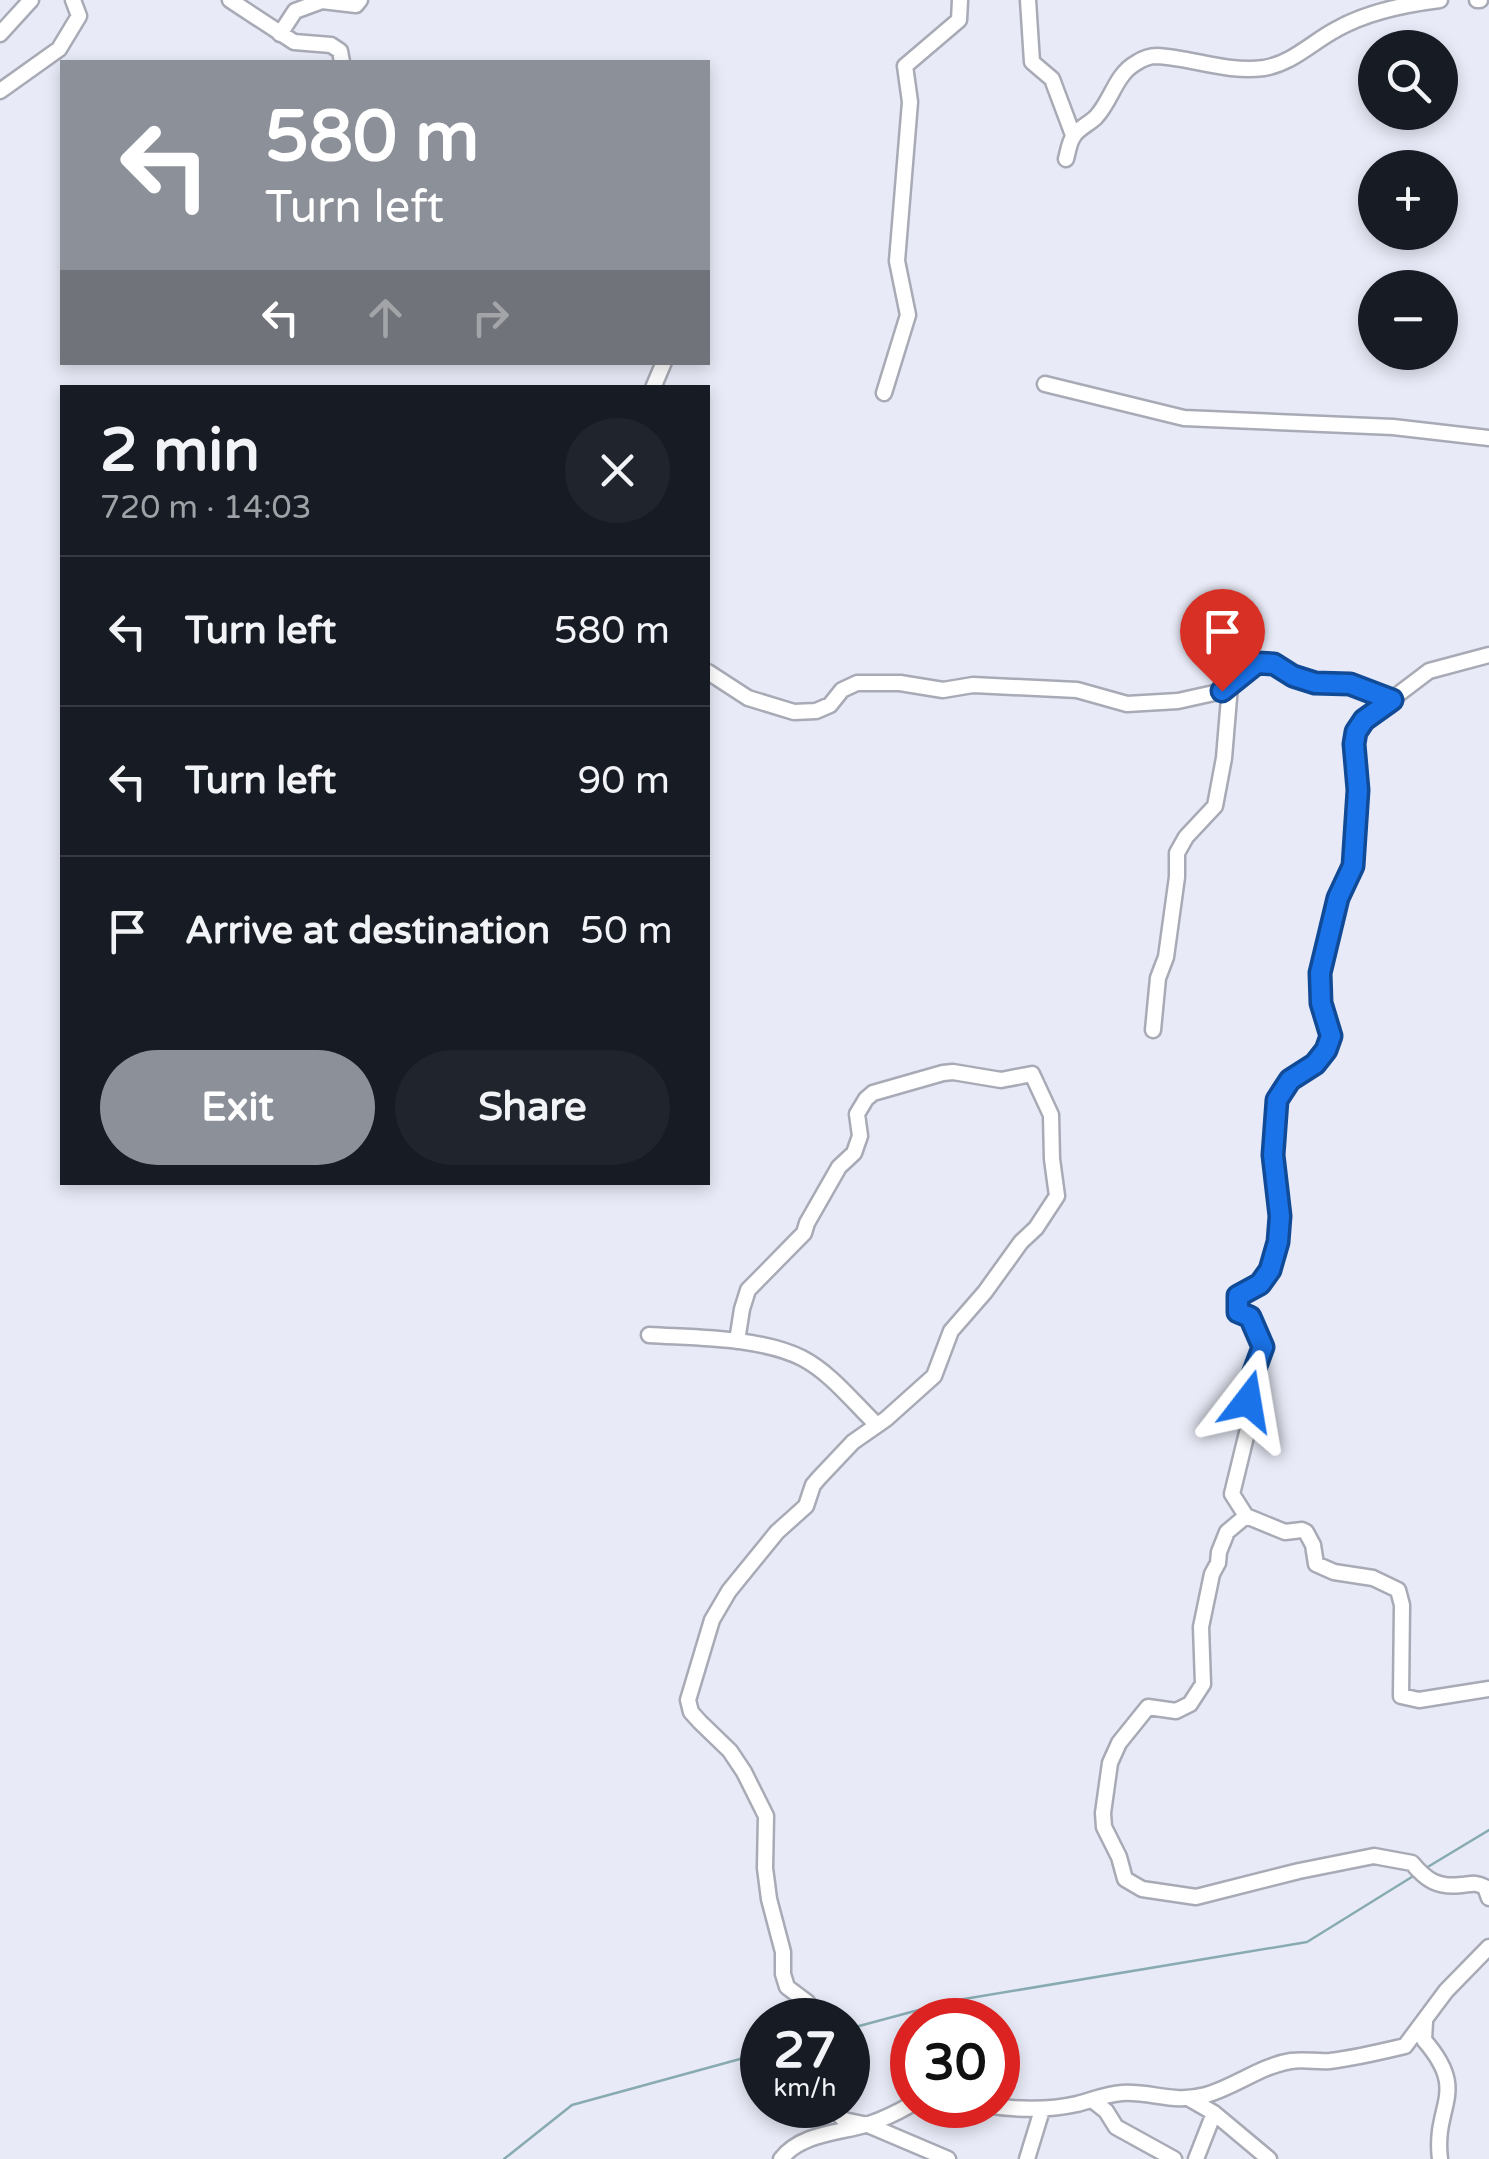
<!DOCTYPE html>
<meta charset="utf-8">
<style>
:root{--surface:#171b24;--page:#20242c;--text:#f1f3f6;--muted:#9ea1a6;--line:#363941;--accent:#8c9099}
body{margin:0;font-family:"Varela Round",sans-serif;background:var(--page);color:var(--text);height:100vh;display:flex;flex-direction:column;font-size:38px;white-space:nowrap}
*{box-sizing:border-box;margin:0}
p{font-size:32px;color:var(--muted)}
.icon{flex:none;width:55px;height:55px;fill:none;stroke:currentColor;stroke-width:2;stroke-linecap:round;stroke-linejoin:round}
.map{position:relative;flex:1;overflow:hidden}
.details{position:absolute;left:60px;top:385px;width:650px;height:800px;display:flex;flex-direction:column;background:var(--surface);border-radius:0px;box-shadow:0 5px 15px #0003}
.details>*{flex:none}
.top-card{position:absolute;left:60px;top:60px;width:650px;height:305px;border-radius:0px;box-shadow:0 5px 15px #0003;background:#8c9099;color:#fff;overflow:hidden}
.tools{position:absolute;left:1358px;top:30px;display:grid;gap:20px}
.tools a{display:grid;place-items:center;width:100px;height:100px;border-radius:50%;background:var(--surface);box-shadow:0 5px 15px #0003;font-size:50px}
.speed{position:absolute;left:740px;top:1998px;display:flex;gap:20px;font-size:50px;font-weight:700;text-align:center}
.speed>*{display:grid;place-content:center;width:130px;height:130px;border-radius:50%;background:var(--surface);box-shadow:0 5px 15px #0003;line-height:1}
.speed small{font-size:25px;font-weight:400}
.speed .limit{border:15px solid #d22;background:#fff;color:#111}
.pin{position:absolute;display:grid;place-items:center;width:85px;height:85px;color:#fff;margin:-102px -42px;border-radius:50% 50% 50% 0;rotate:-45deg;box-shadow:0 0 10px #0007}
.pin .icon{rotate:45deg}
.me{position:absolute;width:110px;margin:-55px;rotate:14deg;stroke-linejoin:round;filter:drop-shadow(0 0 8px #0008)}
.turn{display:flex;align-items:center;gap:35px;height:210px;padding:0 40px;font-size:45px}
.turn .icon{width:130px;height:130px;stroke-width:2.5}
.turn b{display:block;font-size:70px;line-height:85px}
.lanes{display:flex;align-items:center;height:95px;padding:0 40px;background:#0003;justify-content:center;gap:50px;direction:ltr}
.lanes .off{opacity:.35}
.round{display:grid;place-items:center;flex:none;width:105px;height:105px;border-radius:52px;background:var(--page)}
.overview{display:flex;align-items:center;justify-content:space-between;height:170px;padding:0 40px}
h1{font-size:60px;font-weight:800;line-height:75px}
.primary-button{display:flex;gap:20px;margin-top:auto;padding:20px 40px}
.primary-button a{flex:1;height:115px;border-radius:60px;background:var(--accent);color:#fff;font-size:40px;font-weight:800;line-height:115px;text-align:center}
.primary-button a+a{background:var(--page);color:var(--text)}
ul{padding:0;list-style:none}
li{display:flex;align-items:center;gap:30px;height:150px;padding:0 40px;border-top:2px solid var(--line)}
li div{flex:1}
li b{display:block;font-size:38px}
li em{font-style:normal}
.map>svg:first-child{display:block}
</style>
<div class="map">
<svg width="1489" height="2159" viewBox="0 0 1489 2159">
<rect width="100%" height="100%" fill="#e8ebf7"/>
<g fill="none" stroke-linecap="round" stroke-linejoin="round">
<path stroke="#88abb2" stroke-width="2.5" d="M1426,1868L1489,1830
M848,2029L952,2001L1307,1942L1415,1875
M504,2159L572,2105L762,2053"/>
<defs>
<path id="minor" d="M230,0L294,42L331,45L340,51L342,62
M1028,0L1032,62L1052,79L1073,135
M1477,0H1480
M0,34L31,0
M280,34L295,11L322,1L356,5L360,0
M0,91L59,49L79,16L73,0
M1066,159C1068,152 1069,143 1073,137C1077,129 1089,124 1096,117C1112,100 1115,75 1136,63C1142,59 1151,56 1157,56C1193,58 1227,73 1264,68C1293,63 1312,42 1337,29C1367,12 1407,4 1440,0
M1045,384L1184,418L1393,427L1489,438
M653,388L664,362
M884,393L908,315L897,261L910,102L905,66L959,20L960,0
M1489,655L1429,671L1363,721L1356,732L1354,744L1358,790L1353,866L1339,898L1321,973V1003L1331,1036L1326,1050L1315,1064L1289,1081L1277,1100L1273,1155L1280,1217L1278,1242L1270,1270L1260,1284L1238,1295V1312L1250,1317L1263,1347C1255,1368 1245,1390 1252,1412L1232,1494L1246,1516L1227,1532L1219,1552L1218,1563L1212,1574L1201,1627L1203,1684L1190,1704L1176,1711L1148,1707L1119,1743L1110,1763L1103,1813L1104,1827L1119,1857L1125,1879L1142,1889L1196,1897L1299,1871L1374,1856L1412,1863C1426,1880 1438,1888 1461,1885C1472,1884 1475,1882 1485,1887L1489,1898
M708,672L748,698L794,712L816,711L830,705L842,690L857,683H900L943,690L973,685L1077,690L1127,704L1178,701L1223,691L1257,663H1274L1293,676L1315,683L1350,684L1392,699
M1153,1030L1158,978L1166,957L1177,877V853L1186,837L1215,806L1224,758L1230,686
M649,1335C695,1338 760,1337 802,1358C831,1373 854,1403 877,1425
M737,1341L742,1309L748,1290L804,1233L807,1223L839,1167L854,1153L860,1136L857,1114L866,1099L873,1093L943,1073L953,1072L1001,1080L1032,1074L1051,1115L1052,1159L1057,1196L1036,1228L1021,1242L985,1292L951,1331L934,1376L886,1419L853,1442L819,1478L813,1485L806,1506L777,1532L729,1591L712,1620L688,1700L691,1712L700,1722L730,1751L744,1772L766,1816L765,1868L769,1899L783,1952V1974L787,1987L807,2002L822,2020
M1246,1516L1285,1532L1302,1530L1306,1532L1313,1545L1316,1564L1334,1572L1373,1578L1398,1590L1402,1605L1401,1696L1419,1700L1489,1689
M1425,2022L1424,2040C1470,2093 1433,2104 1440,2159
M1188,2098L1214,2113L1269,2159
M1092,2100L1106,2111L1116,2127L1174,2159
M830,2105L844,2120L868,2125L948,2159
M986,2105C1017,2110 1046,2111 1077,2104C1092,2100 1107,2094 1122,2093C1152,2091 1173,2104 1206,2095C1235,2087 1260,2066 1291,2061C1304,2059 1317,2062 1330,2061C1355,2058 1380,2052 1405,2046L1446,1991L1489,1947
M781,2159C801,2133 840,2133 869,2124C884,2119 898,2112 912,2104
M1027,2159L1042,2110
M1196,2159L1214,2113"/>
</defs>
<use href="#minor" stroke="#a8aab5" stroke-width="19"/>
<use href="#minor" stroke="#fff" stroke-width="14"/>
</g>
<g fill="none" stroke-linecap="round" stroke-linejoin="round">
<defs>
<path id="route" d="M1222,691L1257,663L1274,664L1293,676L1315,683L1350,684L1392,700L1364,720L1356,732L1354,744L1358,790L1353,866L1338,898L1320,973L1321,1003L1331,1036L1326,1050L1315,1064L1290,1080L1277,1100L1273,1155L1280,1216L1278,1242L1270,1270L1260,1284L1238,1296V1312L1250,1317L1263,1347L1250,1382L1248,1401"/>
</defs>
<use href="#route" stroke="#114b97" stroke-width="25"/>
<use href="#route" stroke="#1a73e8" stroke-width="18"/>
</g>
</svg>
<div class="tools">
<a><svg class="icon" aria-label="search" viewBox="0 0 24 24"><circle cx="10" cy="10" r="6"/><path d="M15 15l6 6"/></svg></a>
<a>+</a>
<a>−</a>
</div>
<div class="speed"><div>27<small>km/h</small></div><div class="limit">30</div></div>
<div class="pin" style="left:1222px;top:691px;background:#d93025"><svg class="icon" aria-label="arrive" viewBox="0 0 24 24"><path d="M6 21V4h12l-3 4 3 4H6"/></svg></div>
<svg class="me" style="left:1248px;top:1401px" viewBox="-20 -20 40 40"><path d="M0-17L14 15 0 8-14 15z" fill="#1a73e8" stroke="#fff" stroke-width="4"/></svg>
<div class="top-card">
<div class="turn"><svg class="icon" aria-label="left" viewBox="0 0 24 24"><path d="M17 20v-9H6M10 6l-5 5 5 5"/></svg><div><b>580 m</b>Turn left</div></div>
<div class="lanes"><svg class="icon" aria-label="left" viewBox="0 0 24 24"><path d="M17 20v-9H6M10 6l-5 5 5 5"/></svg><svg class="icon off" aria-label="ahead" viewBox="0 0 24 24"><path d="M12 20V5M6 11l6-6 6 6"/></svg><svg class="icon off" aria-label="right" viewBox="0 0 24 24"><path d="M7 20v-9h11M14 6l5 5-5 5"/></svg></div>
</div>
<section class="details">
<div class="overview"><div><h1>2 min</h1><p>720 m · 14:03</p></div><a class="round"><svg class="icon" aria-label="close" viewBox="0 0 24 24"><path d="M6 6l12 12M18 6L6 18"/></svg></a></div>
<ul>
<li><svg class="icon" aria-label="left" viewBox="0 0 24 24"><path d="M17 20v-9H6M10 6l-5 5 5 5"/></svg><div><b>Turn left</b></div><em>580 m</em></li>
<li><svg class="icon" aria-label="left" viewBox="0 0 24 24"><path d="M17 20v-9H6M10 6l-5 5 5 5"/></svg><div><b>Turn left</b></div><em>90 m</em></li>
<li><svg class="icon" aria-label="arrive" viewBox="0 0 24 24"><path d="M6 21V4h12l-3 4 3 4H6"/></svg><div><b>Arrive at destination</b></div><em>50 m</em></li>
</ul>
<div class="primary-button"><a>Exit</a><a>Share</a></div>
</section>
</div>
